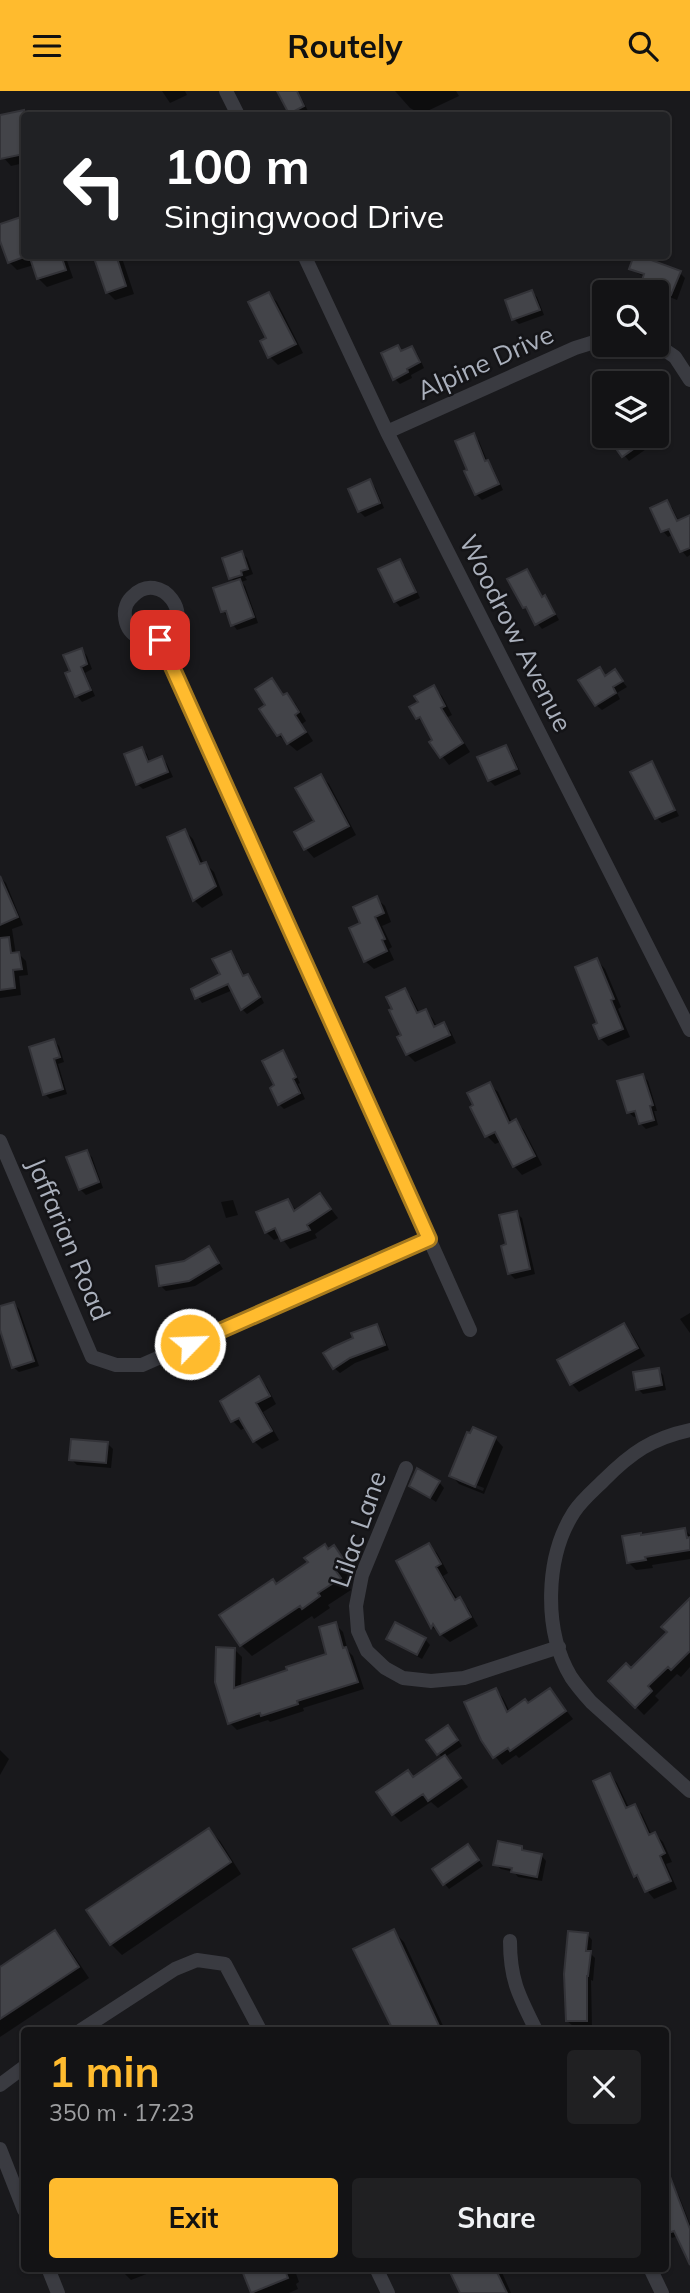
<!DOCTYPE html>
<meta charset="utf-8">
<style>
:root{--surface:#131315;--page:#202022;--text:#f1f3f6;--muted:#9d9ea0;--line:#323234;--accent:#ffbb2e}
body{margin:0;font-family:Mulish,sans-serif;background:var(--page);color:var(--text);height:100vh;display:flex;flex-direction:column;font-size:26px;white-space:nowrap}
*{box-sizing:border-box;margin:0}
p{font-size:23px;color:var(--muted)}
.icon{flex:none;width:38px;height:38px;fill:none;stroke:currentColor;stroke-width:2;stroke-linecap:round;stroke-linejoin:round}
.map{position:relative;flex:1;overflow:hidden}
.details{position:absolute;left:21px;top:1936px;width:648px;height:245px;display:flex;flex-direction:column;background:var(--surface);border-radius:7px;box-shadow:0 2px 5px #0004,0 0 0 2px var(--line)}
.details>*{flex:none}
.hud{position:absolute;left:21px;top:21px;width:649px;height:147px;border-radius:7px;box-shadow:0 2px 5px #0004,0 0 0 2px var(--line);background:#202124;color:#fff;overflow:hidden}
.tools{position:absolute;left:592px;top:189px;display:grid;gap:14px}
.tools a{display:grid;place-items:center;width:77px;height:77px;border-radius:7px;background:var(--surface);box-shadow:0 2px 5px #0004,0 0 0 2px var(--line);font-size:35px}
.pin{position:absolute;display:grid;place-items:center;width:60px;height:60px;color:#fff;margin:-30px;border-radius:14px;box-shadow:0 4px 10px #0006}
.me{position:absolute;width:77px;margin:-38px;rotate:66deg;stroke-linejoin:round;filter:drop-shadow(0 0 5px #0008)}
.turn{display:flex;align-items:center;gap:24px;height:147px;padding:0 28px;font-size:32px}
.turn .icon{width:91px;height:91px;stroke-width:2.5}
.turn b{display:block;font-size:49px;line-height:60px}
.round{display:grid;place-items:center;flex:none;width:74px;height:74px;border-radius:7px;background:var(--page)}
.summary{display:flex;align-items:center;justify-content:space-between;height:119px;padding:0 28px}
h1{font-size:42px;font-weight:700;line-height:52px;color:var(--accent)}
.action{display:flex;gap:14px;margin-top:auto;padding:14px 28px}
.action a{flex:1;height:80px;border-radius:7px;background:var(--accent);color:#111;font-size:28px;font-weight:700;line-height:80px;text-align:center}
.action a+a{background:var(--page);color:var(--text)}
header{display:flex;justify-content:space-between;align-items:center;height:91px;padding:0 28px;background:var(--accent);color:#111;font-size:32px;font-weight:700}
.map>svg:first-child{display:block}
</style>
<header><svg class="icon" aria-label="menu" viewBox="0 0 24 24"><path d="M4 6h16M4 12h16M4 18h16"/></svg>Routely<svg class="icon" aria-label="search" viewBox="0 0 24 24"><circle cx="10" cy="10" r="6"/><path d="M15 15l6 6"/></svg></header>
<div class="map">
<svg width="690" height="2202" viewBox="0 0 690 2202">
<rect width="100%" height="100%" fill="#19191c"/>
<path fill="#0007" fill-rule="evenodd" d="M162,0H185L187,4L170,12Z
M279,0H298L308,20L299,24H292Z
M395,0H456L459,5L421,23L410,17Z
M26,20L30,24H24V72L11,75L3,66L0,53V26Z
M24,127V164H65L73,187L47,196L38,187L34,174L17,179L9,171L0,144V135Z
M95,164H121L134,203L115,209L107,201Z
M348,164H361L352,169Z
M652,166L657,172L680,182L685,187L677,209L648,197L643,192L645,186L637,182L631,177Z
M532,201L537,206L544,224L519,233L514,228Z
M269,203L277,211L303,262L278,274L270,266Z
M398,256L403,261L411,257L417,262L424,277L411,284L412,287L400,293L395,288Z
M473,344L479,350L488,372L493,377L503,399L482,409L476,403L469,380Z
M609,345H646L652,354L629,370Z
M369,390L375,396L384,417L365,426L359,420Z
M667,411L672,416L679,431L690,430V464L687,466L682,460L673,443L668,446L663,440Z
M242,462L247,467L253,483L245,486L247,489L241,491L245,495L258,532L237,539L223,520L235,491L231,487Z
M400,470L405,475L420,507L400,516L395,510Z
M527,480L532,485L543,507L550,512L559,529L542,538L524,516Z
M82,559L87,565L92,578L85,582L95,605L82,611L77,605L72,581Z
M599,578L607,586L615,581L627,596L617,602L620,608L602,619L596,614Z
M272,589L285,605L287,604L295,612L306,630L302,633L313,650L297,660L278,644Z
M434,596L442,605L452,624L448,626L470,661L449,674L432,652L435,650L426,635L418,627Z
M506,656L511,661L521,683L495,695L489,689Z
M142,658L147,663L150,672L162,667L167,673L173,686L143,698L137,693Z
M651,672L656,678L679,725L662,732L657,727Z
M321,685L329,693L356,744L314,767L306,758L297,741L316,731Z
M185,740L193,748L204,774L206,773L214,781L223,804L202,817L194,809Z
M0,786L6,792L23,834L12,838L16,864L19,863L26,870L28,884L19,885L21,904L0,907V851H2L0,846Z
M376,807L385,815L391,831L382,835L392,856L389,858L394,869L374,878L365,870L362,833Z
M230,862L236,867L245,886L248,885L253,890L264,912L247,923L242,918L233,899L202,912L193,899L222,884Z
M597,869L605,878L621,916L618,918L630,946L608,955L600,947Z
M405,899L412,907L420,923L426,920L433,928L437,936L444,933L451,941L456,952L415,971L407,963L394,919Z
M54,950L59,955L64,971L58,973L67,1003L50,1008L45,1003Z
M283,962L288,967L300,992L298,993L305,1008L284,1018L279,1013L277,995Z
M643,985L648,990L657,1020H654L658,1034L646,1038L640,1032L638,1025L634,1026L628,1021Z
M489,993L498,1001L512,1032L516,1030L524,1039L542,1074L522,1084L514,1075L502,1050L495,1053L487,1045L473,1017Z
M86,1061L92,1066L103,1097L86,1104L80,1098Z
M320,1104L338,1127L315,1143L317,1147L290,1158L281,1146L274,1149L266,1141L288,1110L297,1120Z
M233,1109L238,1124L226,1127L221,1111Z
M516,1122L522,1127L535,1183L515,1188L509,1182L508,1155Z
M209,1157L223,1178L195,1195L166,1200L161,1195L185,1171Z
M14,1213L19,1218L39,1275L19,1281L13,1276L0,1233V1217Z
M690,1222V1242L680,1228Z
M377,1235L382,1241L389,1259L355,1272L340,1282L334,1277Z
M624,1235L632,1243L645,1265L579,1301L571,1292Z
M658,1279L663,1284L666,1299L643,1303L638,1298Z
M259,1287L267,1296L276,1313L263,1321L279,1349L262,1358L254,1350L246,1336L241,1339L233,1330L222,1310Z
M495,1347L503,1356L484,1403L459,1393L451,1384ZM458,1387L484,1397L483,1400L458,1390Z
M108,1353L113,1358L111,1377L77,1374L71,1368Z
M439,1391L444,1397L436,1411L411,1394Z
M685,1439L690,1444V1468L652,1474L653,1477L636,1479L628,1471L642,1446Z
M429,1454L437,1462L448,1482L443,1485L458,1509L459,1508L468,1517L478,1535L450,1551L432,1536L398,1471Z
M333,1457L353,1481L347,1485L349,1489L346,1491L351,1499L328,1514L330,1517L314,1528L312,1525L252,1565L241,1554L277,1494Z
M690,1515V1576L681,1586L677,1583L655,1605L659,1609L644,1624L611,1590L631,1580L669,1541Z
M335,1533L343,1541L348,1560L353,1565L364,1598L303,1617L304,1620L270,1631L268,1629L237,1639L230,1632L234,1558L242,1566L241,1596L328,1564Z
M388,1547L425,1548L430,1554L422,1568L394,1553Z
M496,1599L503,1607L510,1621L528,1614L550,1599L573,1628L519,1667L516,1664L502,1674L482,1648Z
M453,1641L462,1655L445,1666L468,1696L438,1717L431,1711L401,1731L393,1723L414,1687L443,1667L438,1662Z
M0,1659L9,1668L0,1684Z
M610,1684L617,1692L629,1717L634,1715L642,1723L652,1745L655,1743L663,1751L672,1771L666,1773L677,1798L654,1808L635,1785Z
M209,1739L220,1750L241,1783L122,1864L111,1853Z
M522,1757L527,1762L541,1764L546,1770L542,1790L518,1786L514,1781L501,1778L495,1773Z
M473,1761L483,1775L449,1798L444,1792Z
M393,1840L404,1851L445,1939H395Z
M55,1842L66,1853L89,1887L0,1946V1878Z
M587,1843L592,1849L591,1863L595,1867L593,1890L591,1889L592,1935H573L567,1930Z
M665,2081L671,2100L674,2099L679,2105L690,2133V2170L678,2145L672,2147L665,2139Z
M119,2177H162L131,2189Z
M243,2177H294L299,2191L296,2193L298,2198L289,2202H253Z
M450,2177H500L511,2202H461Z"/>
<path fill="#434449" stroke="#333338" stroke-width="2" d="M277,0H297L304,15L289,23Z
M24,19V63L0,68V24Z
M24,125V166L8,172L0,150V133Z
M29,164H61L66,179L37,188Z
M93,164H116L126,195L106,202Z
M634,164H653L651,169L681,180L671,204L641,193L644,183L629,178Z
M532,199L540,219L512,229L505,209Z
M269,201L296,253L268,267L260,250L266,247L248,211Z
M398,254L401,260L412,255L420,271L407,278L408,281L393,289L381,262Z
M474,342L485,370L488,369L499,393L475,404L464,380L467,379L455,350Z
M607,345H652L622,366Z
M370,388L380,412L358,421L348,398Z
M667,409L677,430L690,424V457L680,461L669,438L661,441L650,417Z
M242,460L248,478L241,480L242,484L229,488L222,467Z
M400,468L416,501L394,511L378,478Z
M527,478L542,506L545,504L555,523L535,534L526,516L523,517L507,488Z
M240,488L254,526L231,535L226,520L221,521L213,497Z
M82,557L87,573L81,576L91,599L75,606L65,582L70,580L63,564Z
M600,576L605,585L615,578L623,590L613,596L616,602L595,615L578,589Z
M272,587L283,604L287,602L299,621L295,624L306,641L287,653L281,643L277,645L259,618L265,614L255,598Z
M434,594L445,615L441,617L463,652L440,667L429,651L432,649L420,626L416,628L409,616L418,611L414,605Z
M506,654L517,678L488,690L477,666Z
M142,656L148,671L162,665L168,681L136,694L124,663Z
M652,670L675,719L655,728L630,681Z
M321,683L349,735L304,759L294,741L314,730L295,697Z
M185,738L200,773L206,771L216,795L193,810L167,746Z
M0,785L18,826L0,834Z
M377,805L384,822L375,826L385,848L382,849L387,860L364,871L349,837L360,832L353,816Z
M9,846L11,862L19,861L22,878L13,879L15,897L0,899V847Z
M231,860L243,885L248,883L260,906L241,919L228,893L195,908L191,898L220,883L212,868Z
M597,867L614,908L611,909L623,938L599,948L593,934L597,932L575,876Z
M405,897L417,922L426,918L434,936L444,931L450,944L406,964L397,946L401,944L389,919L392,918L386,906Z
M54,948L60,966L54,968L63,998L43,1004L29,956Z
M283,959L296,986L293,988L300,1002L278,1014L270,997L274,994L262,970Z
M643,983L653,1014L650,1015L654,1029L639,1033L635,1020L627,1022L617,990Z
M490,991L509,1032L516,1028L535,1065L513,1076L495,1041L485,1046L470,1016L473,1014L467,1002Z
M87,1059L99,1091L79,1099L66,1066Z
M320,1102L331,1118L307,1134L310,1139L281,1150L275,1137L265,1142L256,1121L288,1108L294,1120Z
M517,1120L530,1178L508,1183L501,1155L506,1153L499,1124Z
M209,1155L219,1172L189,1190L159,1195L156,1175L184,1170Z
M14,1211L34,1270L12,1277L0,1239V1215Z
M624,1232L638,1257L570,1294L557,1269Z
M377,1233L385,1254L350,1267L333,1278L323,1262L333,1256L353,1247L351,1242Z
M659,1277L662,1294L636,1299L633,1281Z
M259,1285L270,1305L256,1312L272,1340L253,1351L239,1327L231,1331L220,1310Z
M473,1336L496,1346L475,1396L449,1385L467,1341L470,1342Z
M71,1348L108,1351L106,1372L69,1369Z
M417,1377L440,1390L430,1407L409,1395Z
M685,1437L687,1447L690,1446V1459L645,1466L646,1469L627,1472L622,1445L641,1442V1444Z
M429,1452L441,1473L436,1476L455,1509L460,1506L471,1526L440,1544L433,1533L431,1537L396,1470Z
M325,1453L328,1458L334,1454L344,1469L337,1474L340,1478L336,1480L341,1487L318,1502L320,1505L302,1518L300,1515L240,1555L219,1524L273,1488L276,1493L308,1471L304,1467Z
M690,1507V1560L671,1579L668,1576L648,1595L652,1600L635,1617L608,1590L626,1572L631,1577L667,1541L661,1536Z
M336,1531L343,1557L346,1556L358,1591L297,1610L298,1613L261,1625L260,1622L228,1633L215,1591L216,1556L235,1557L234,1597L287,1579L286,1576L326,1563L319,1536Z
M395,1531L426,1547L417,1564L386,1548Z
M496,1597L507,1621L525,1608L528,1612L550,1597L566,1620L510,1660L508,1657L493,1667L481,1649L464,1611Z
M448,1634L458,1649L437,1664L426,1649Z
M445,1664L461,1687L428,1710L423,1703L392,1724L376,1701L408,1679L413,1686Z
M610,1682L626,1717L635,1713L649,1744L655,1741L665,1762L660,1765L671,1790L645,1801L637,1784L634,1786L593,1690Z
M209,1737L231,1771L110,1854L86,1819Z
M498,1750L522,1755V1759L542,1763L537,1786L511,1781L512,1777L493,1774Z
M468,1753L479,1769L443,1794L432,1778Z
M394,1838L441,1939H393L353,1858Z
M55,1839L79,1876L0,1928V1876Z
M568,1840L588,1842L586,1860H591L588,1885H587V1930H566L564,1883Z
M666,2075L690,2138V2174L674,2140L665,2143Z
M241,2177H284L288,2187L251,2202Z
M448,2177H495L507,2202H460Z"/>
<g fill="none" stroke-linecap="round" stroke-linejoin="round">
<path stroke="#3a3b41" stroke-width="14" d="M226,0L238,24
M304,164L387,341L690,939
M656,253L675,266L690,289
M387,341L575,257L604,248
M161,549C144,553 126,544 125,525C124,518 127,510 133,505C159,477 201,527 161,549L470,1239
M0,1050L92,1266L116,1274H142L429,1148
M690,1339C652,1347 631,1362 604,1389C594,1399 582,1409 574,1421C545,1466 543,1539 571,1586C577,1595 584,1603 591,1611L690,1700
M406,1377L362,1484L356,1515L358,1540L367,1560L385,1577L403,1587L431,1590L464,1587L559,1556
M510,1850C510,1889 519,1905 536,1939
M81,1939L175,1878L197,1869L225,1873L260,1939
M0,1994L24,1976
M0,2058L24,2119
M48,2177L58,2202
M376,2177L388,2202
M650,2177L662,2202"/>
</g>
<g fill="none" stroke-linecap="round" stroke-linejoin="round">
<defs>
<path id="route" d="M160,549L429,1148L190,1253"/>
</defs>
<use href="#route" stroke="#a67a1e" stroke-width="18"/>
<use href="#route" stroke="#ffbb2e" stroke-width="12"/>
</g>
<g text-anchor="middle" dominant-baseline="central" stroke-width="5" stroke-linejoin="round" paint-order="stroke">
<g font-size="26" fill="#aab0bc" stroke="#141417">
<text transform="translate(485 271) rotate(-24)">Alpine Drive</text>
<text transform="translate(516 542) rotate(63)">Woodrow Avenue</text>
<text transform="translate(69 1148) rotate(67)">Jaffarian Road</text>
<text transform="translate(358 1438) rotate(-71)">Lilac Lane</text>
</g>
</g>
</svg>
<div class="tools">
<a><svg class="icon" aria-label="search" viewBox="0 0 24 24"><circle cx="10" cy="10" r="6"/><path d="M15 15l6 6"/></svg></a>
<a><svg class="icon" aria-label="layers" viewBox="0 0 24 24"><path d="M12 4l9 5-9 5-9-5zM3 14l9 5 9-5"/></svg></a>
</div>
<div class="pin" style="left:160px;top:549px;background:#d93025"><svg class="icon" aria-label="arrive" viewBox="0 0 24 24"><path d="M6 21V4h12l-3 4 3 4H6"/></svg></div>
<svg class="me" style="left:190px;top:1253px" viewBox="-20 -20 40 40"><circle r="17" fill="#ffbb2e" stroke="#fff" stroke-width="3"/><path d="M0-11L8 9 0 5-8 9z" fill="#fff"/></svg>
<div class="hud">
<div class="turn"><svg class="icon" aria-label="left" viewBox="0 0 24 24"><path d="M17 20v-9H6M10 6l-5 5 5 5"/></svg><div><b>100 m</b>Singingwood Drive</div></div>
</div>
<section class="details">
<div class="summary"><div><h1>1 min</h1><p>350 m · 17:23</p></div><a class="round"><svg class="icon" aria-label="close" viewBox="0 0 24 24"><path d="M6 6l12 12M18 6L6 18"/></svg></a></div>
<div class="action"><a>Exit</a><a>Share</a></div>
</section>
</div>
